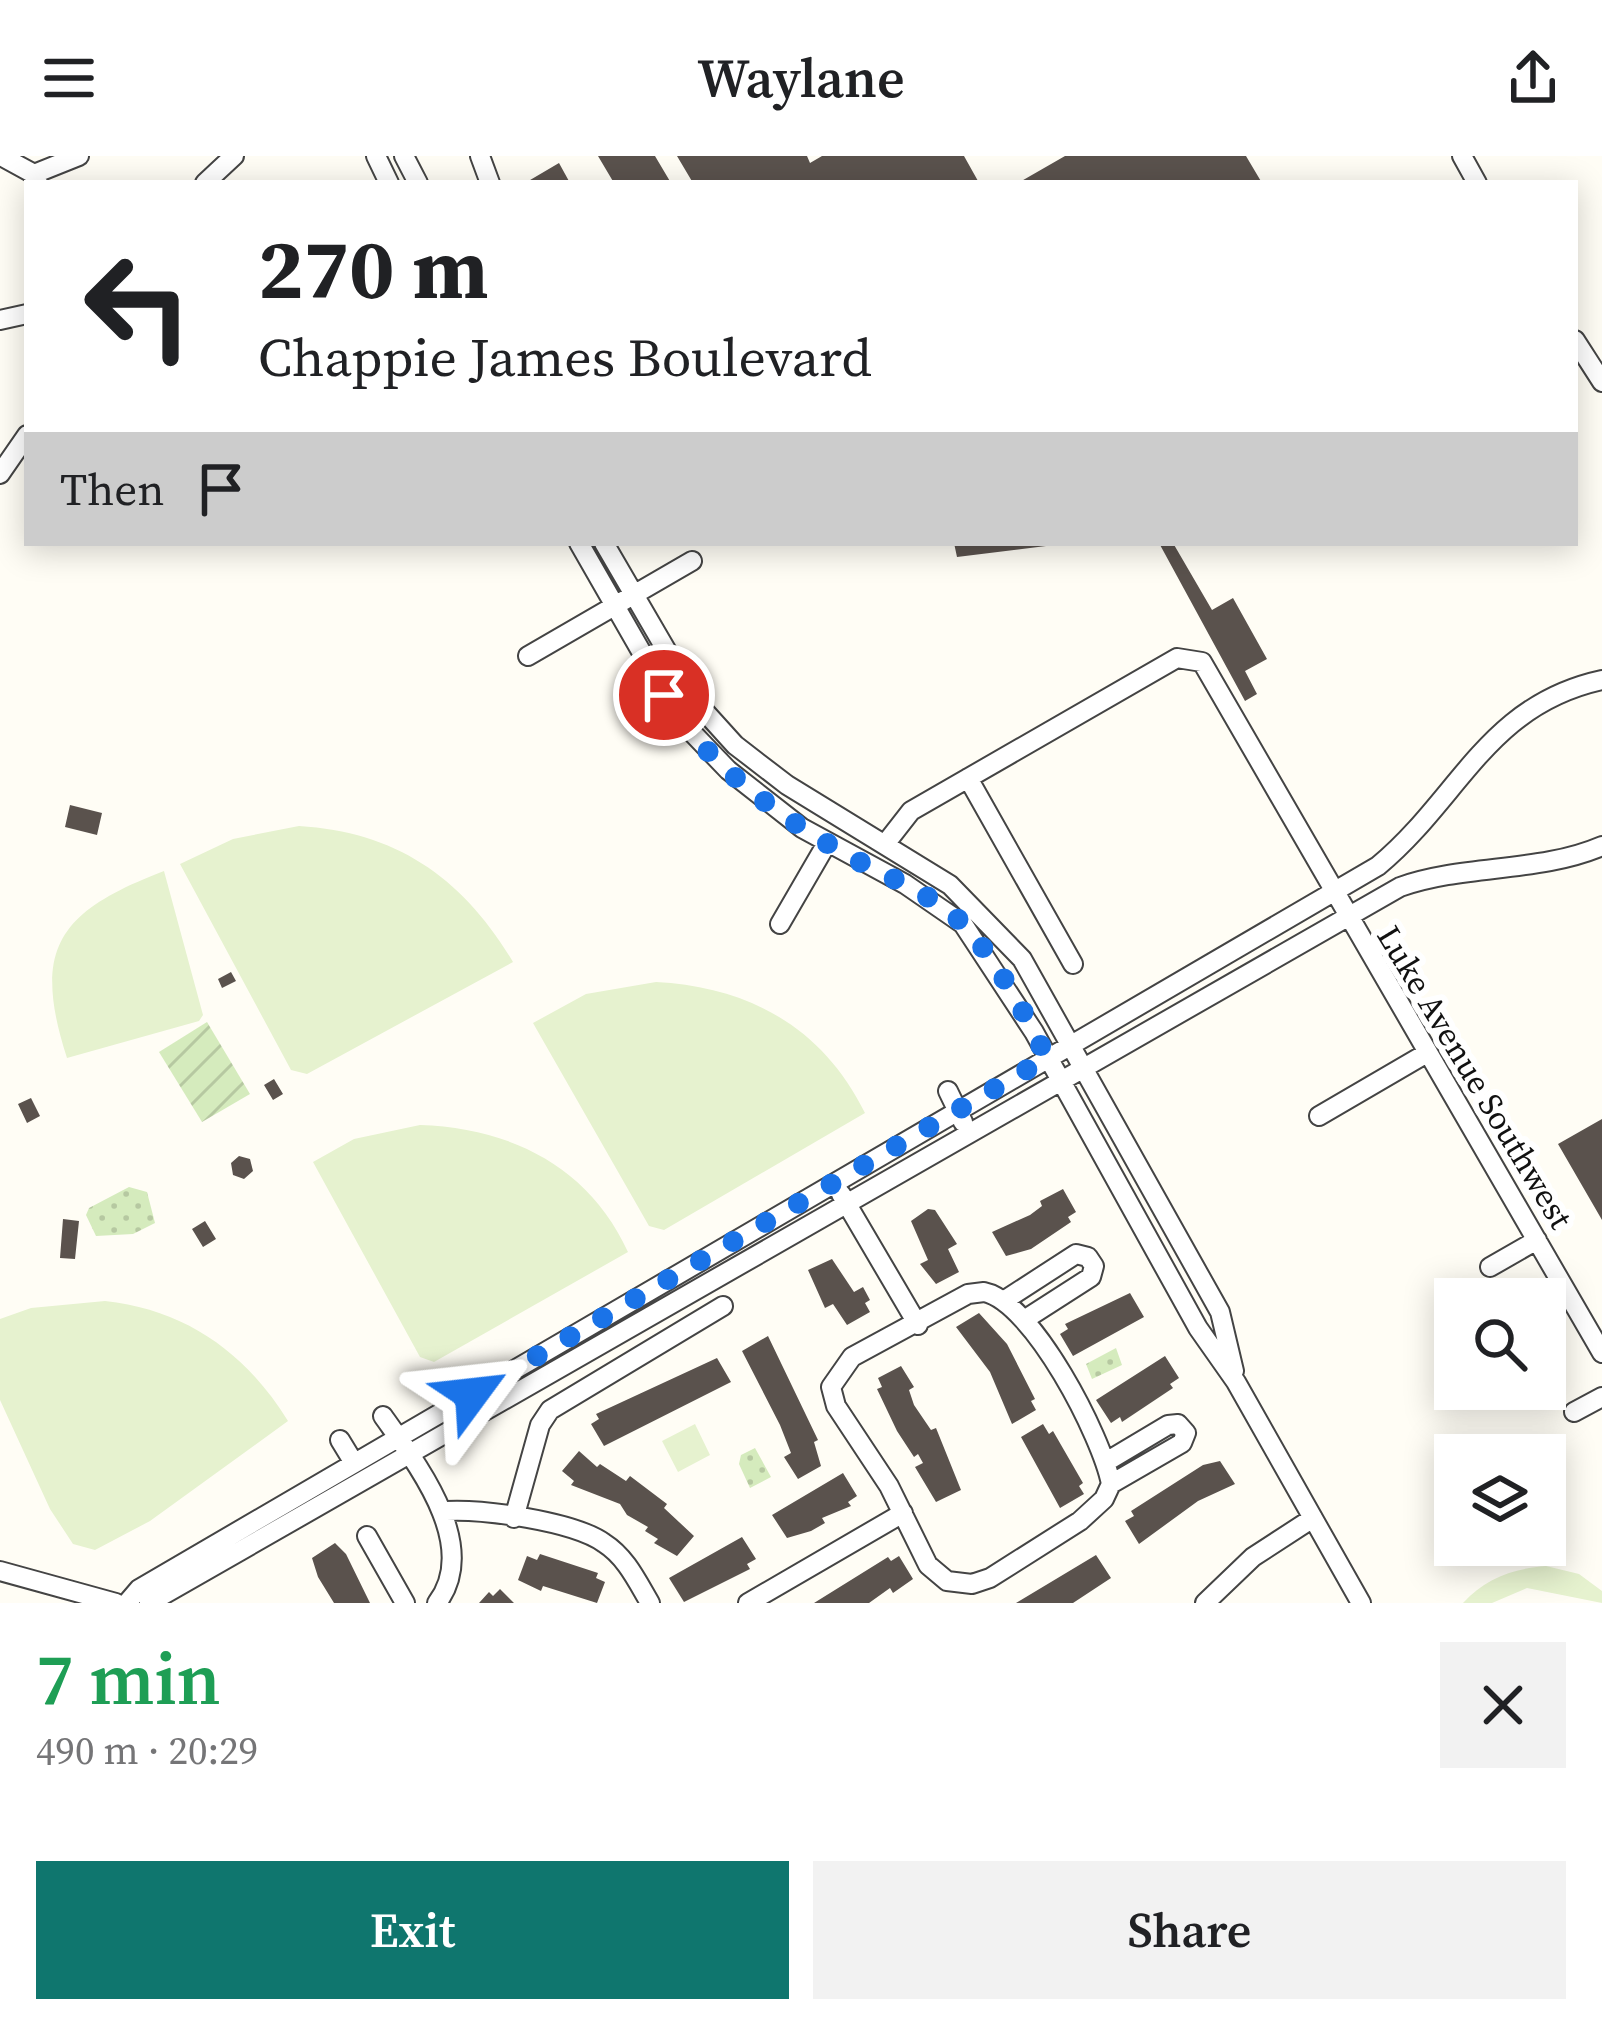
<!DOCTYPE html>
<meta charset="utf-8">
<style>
:root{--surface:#fff;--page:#f2f2f2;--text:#202124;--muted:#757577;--accent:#0f766e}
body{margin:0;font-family:"Source Serif 4",serif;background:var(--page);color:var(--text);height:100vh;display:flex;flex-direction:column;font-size:45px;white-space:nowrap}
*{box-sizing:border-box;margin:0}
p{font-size:39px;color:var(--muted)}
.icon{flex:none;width:66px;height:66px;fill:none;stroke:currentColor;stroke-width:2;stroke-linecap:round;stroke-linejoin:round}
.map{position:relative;height:1447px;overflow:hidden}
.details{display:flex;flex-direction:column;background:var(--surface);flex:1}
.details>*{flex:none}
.top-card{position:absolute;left:24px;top:24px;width:1554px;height:366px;border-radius:0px;box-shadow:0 6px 30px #0003;background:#fff;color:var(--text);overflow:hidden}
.buttons{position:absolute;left:1434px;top:1122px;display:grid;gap:24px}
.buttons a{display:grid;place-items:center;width:132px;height:132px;border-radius:0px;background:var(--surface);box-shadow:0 6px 30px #0003;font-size:60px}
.pin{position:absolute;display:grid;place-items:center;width:102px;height:102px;color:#fff;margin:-51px;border:6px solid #fff;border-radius:50%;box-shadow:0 3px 12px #0007}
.me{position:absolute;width:132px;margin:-66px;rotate:60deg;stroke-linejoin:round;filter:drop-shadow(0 0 9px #0008)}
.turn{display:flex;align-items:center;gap:42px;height:252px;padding:0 36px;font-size:54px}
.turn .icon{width:156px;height:156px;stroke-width:2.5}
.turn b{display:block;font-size:84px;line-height:102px}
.then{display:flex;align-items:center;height:114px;padding:0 36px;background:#0003;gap:24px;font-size:45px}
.round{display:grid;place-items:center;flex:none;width:126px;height:126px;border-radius:0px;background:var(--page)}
.headline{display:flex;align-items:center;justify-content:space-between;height:204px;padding:0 36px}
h1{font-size:72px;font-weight:600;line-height:90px;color:#1e9e55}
.action{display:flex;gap:24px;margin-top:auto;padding:24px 36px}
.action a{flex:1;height:138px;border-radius:0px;background:var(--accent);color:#fff;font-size:48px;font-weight:600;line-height:138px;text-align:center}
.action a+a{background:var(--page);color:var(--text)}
header{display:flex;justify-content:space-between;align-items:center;height:156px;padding:0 36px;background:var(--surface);font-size:54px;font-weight:600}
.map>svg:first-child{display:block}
</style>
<header><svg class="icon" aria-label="menu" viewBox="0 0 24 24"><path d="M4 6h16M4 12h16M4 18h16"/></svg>Waylane<svg class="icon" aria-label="share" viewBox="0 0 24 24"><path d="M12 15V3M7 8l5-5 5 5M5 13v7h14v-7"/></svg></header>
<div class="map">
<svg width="1602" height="1447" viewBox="0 0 1602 1447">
<defs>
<pattern id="grass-dots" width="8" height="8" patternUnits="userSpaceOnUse" patternTransform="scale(3)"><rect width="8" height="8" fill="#d5ebbd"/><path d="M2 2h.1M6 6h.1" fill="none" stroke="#b6c8a1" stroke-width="1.8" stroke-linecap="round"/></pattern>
<pattern id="garden-furrows" width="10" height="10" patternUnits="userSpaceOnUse" patternTransform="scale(3)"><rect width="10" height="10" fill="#d5ebbd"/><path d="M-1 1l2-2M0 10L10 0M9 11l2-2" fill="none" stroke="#b6c8a1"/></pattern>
</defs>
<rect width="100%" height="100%" fill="#fffdf5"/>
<path fill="url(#grass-dots)" d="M129,1031L147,1036L155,1067L133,1078L96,1080L86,1059L89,1052Z
M1116,1192L1122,1209L1092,1223L1086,1208Z
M755,1292L771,1321L750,1332L739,1308L741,1299Z"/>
<path fill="url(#garden-furrows)" d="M207,866L250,938L202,966L159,896Z"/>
<path fill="#e6f2cf" d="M299,670C397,676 463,722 513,806L307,918L291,914L180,708L233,683Z
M164,715L203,859L199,865L67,902C31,791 60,755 164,715Z
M656,826C750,831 823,872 865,957L664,1074L649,1070L533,867L586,838Z
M420,969C510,972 589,1010 628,1096L434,1206L420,1201L313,1006L354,983Z
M105,1145C186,1154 245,1196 288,1265L150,1365L95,1394L73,1388L50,1353L0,1244V1163L31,1152Z
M695,1268L710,1299L678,1316L662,1285Z
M1546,1410L1579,1418L1602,1435V1447L1527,1432L1492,1447H1463C1486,1422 1512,1413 1546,1410Z"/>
<path fill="#5a524d" d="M598,0H655L671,27H614Z
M677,0H807L810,7L822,0H964L978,25L693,27Z
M1065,0H1246L1262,27H1018Z
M559,7L570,27H525Z
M954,387H1054V389L957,401Z
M1159,387H1173L1212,454L1233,442L1267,503L1245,515L1257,538L1245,545Z
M70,649L102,657L97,679L65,671Z
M231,816L236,825L222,832L218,823Z
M274,923L283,938L273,944L264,929Z
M31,942L40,960L27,967L18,948Z
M1602,963V1064L1558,988Z
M239,1000L250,1003L253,1015L244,1023L233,1019L231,1007Z
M1063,1033L1076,1056L1068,1061L1071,1066L1031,1093L1006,1100L992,1076L1030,1059L1042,1050L1040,1045Z
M928,1053L935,1054L957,1088L948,1093L959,1116L936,1128L920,1108L928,1104L911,1065Z
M63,1063L79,1065L75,1103L60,1102Z
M205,1065L216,1083L203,1091L192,1073Z
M832,1103L854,1136L863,1131L870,1144L865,1147L870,1156L847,1169L833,1148L825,1152L808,1114Z
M1130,1137L1144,1161L1073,1200L1060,1178L1068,1173L1065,1168Z
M979,1157L1007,1188L1035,1243L1031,1245L1036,1254L1012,1268L990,1216L956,1171Z
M768,1180L818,1284L814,1286L821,1310L798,1323L784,1301L791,1297L780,1269L742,1195Z
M1165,1200L1179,1222L1170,1228L1173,1232L1122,1266L1120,1261L1111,1267L1096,1244Z
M717,1202L731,1226L604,1290L591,1268L599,1263L596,1258Z
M901,1210L914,1231L909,1234L914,1249L931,1274L936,1272L961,1334L936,1346L915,1311L923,1307L918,1298L914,1301L897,1275L877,1233L882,1231L878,1222Z
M1043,1268L1049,1278L1053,1275L1083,1327L1079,1330L1084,1338L1060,1352L1021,1281Z
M579,1295L597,1311L600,1308L626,1325L630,1320L667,1348L664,1352L694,1380L677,1400L654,1387L658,1383L645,1375L648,1371L627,1359L620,1348L571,1329L574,1325L562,1315Z
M1220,1305L1235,1328L1198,1345L1139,1388L1125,1365L1134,1360L1131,1355L1203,1309Z
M843,1317L857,1340L848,1346L851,1350L822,1362L825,1367L811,1375L787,1382L772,1359Z
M742,1381L756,1403L747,1408L750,1413L684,1446L669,1422Z
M335,1387L346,1398L370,1447H334L318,1421L312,1402Z
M540,1398L598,1417L596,1422L605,1426L597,1447L543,1430L541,1435L518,1424L527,1400L537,1404Z
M1096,1399L1111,1422L1073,1447H1016Z
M899,1400L913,1423L893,1437L890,1432L869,1447H814L888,1401L891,1405Z
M500,1433L514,1447H479L489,1436L493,1440Z"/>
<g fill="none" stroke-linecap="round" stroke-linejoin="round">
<defs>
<path id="minor" d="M1,0L34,18L38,27
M376,0L389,27
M404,0L418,27
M480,0L490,27
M1462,0L1477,27
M34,18L79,0
M205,27L234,0
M0,164L27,158
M1575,184L1602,226
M0,318L27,279
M579,387L681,565L728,614L802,672L905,728L963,768L1034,876L1198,1172L1236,1226L1361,1447
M604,387L697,547L735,589L787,629L950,729L1022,803L1220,1156L1234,1215
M528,500L692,405
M968,622L1073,808
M886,687L911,655L1177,502L1202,506L1602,1197
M780,768L827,687
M948,935L963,966
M1319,960L1427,897
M841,1038L918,1169
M1490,1111L1537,1084
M984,1136C1033,1146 1102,1281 1111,1328L1104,1343L1080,1365L990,1422L972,1428L947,1425L928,1409L889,1330L836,1250L831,1231L852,1201L968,1138Z
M1005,1144L1076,1098L1088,1101L1094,1110L1091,1121L1024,1164
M1574,1256L1602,1241
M383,1260C416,1307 481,1389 437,1447
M340,1284L354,1307
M1106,1306L1168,1269L1178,1268L1186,1277L1182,1287L1111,1328
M446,1355C483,1353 573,1365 604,1387C626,1401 637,1425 650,1447
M514,1362L540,1269L550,1254L723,1150
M367,1380L405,1447
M0,1415L116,1447
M127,1447L139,1433L1378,710C1460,642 1487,549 1602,524
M149,1447L1400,731C1465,708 1539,717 1602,690
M748,1447L903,1357
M1205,1447L1253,1401L1313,1362"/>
</defs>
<use href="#minor" stroke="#444" stroke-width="22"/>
<use href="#minor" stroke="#fff" stroke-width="18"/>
</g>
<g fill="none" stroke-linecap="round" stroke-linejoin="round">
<path stroke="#1a73e8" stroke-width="21" stroke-dasharray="0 37.8" d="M472,1238L1047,902C1025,858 997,804 963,768C935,740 895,724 860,706C786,666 709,612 664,539"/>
</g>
<g text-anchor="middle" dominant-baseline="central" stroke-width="12" stroke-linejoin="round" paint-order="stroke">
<g font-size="33" fill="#111" stroke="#fff">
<text transform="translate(1475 921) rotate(59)">Luke Avenue Southwest</text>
</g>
</g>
</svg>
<div class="buttons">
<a><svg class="icon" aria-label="search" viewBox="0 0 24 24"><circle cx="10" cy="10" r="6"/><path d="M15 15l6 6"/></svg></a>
<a><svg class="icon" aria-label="layers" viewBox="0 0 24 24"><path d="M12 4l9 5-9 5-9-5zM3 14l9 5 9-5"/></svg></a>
</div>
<div class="pin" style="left:664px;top:539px;background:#d93025"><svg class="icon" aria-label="arrive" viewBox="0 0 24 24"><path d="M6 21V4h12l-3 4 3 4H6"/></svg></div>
<svg class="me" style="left:472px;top:1238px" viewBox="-20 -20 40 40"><path d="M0-17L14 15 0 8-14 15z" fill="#1a73e8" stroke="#fff" stroke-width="4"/></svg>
<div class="top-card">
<div class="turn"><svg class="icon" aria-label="left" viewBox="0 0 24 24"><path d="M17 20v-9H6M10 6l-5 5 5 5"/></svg><div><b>270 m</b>Chappie James Boulevard</div></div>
<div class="then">Then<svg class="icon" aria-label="arrive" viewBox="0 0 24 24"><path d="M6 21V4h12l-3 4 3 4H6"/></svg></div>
</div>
</div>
<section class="details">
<div class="headline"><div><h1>7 min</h1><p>490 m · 20:29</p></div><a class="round"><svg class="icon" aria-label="close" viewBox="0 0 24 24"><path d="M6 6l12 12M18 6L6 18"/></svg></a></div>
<div class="action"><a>Exit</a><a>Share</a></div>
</section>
